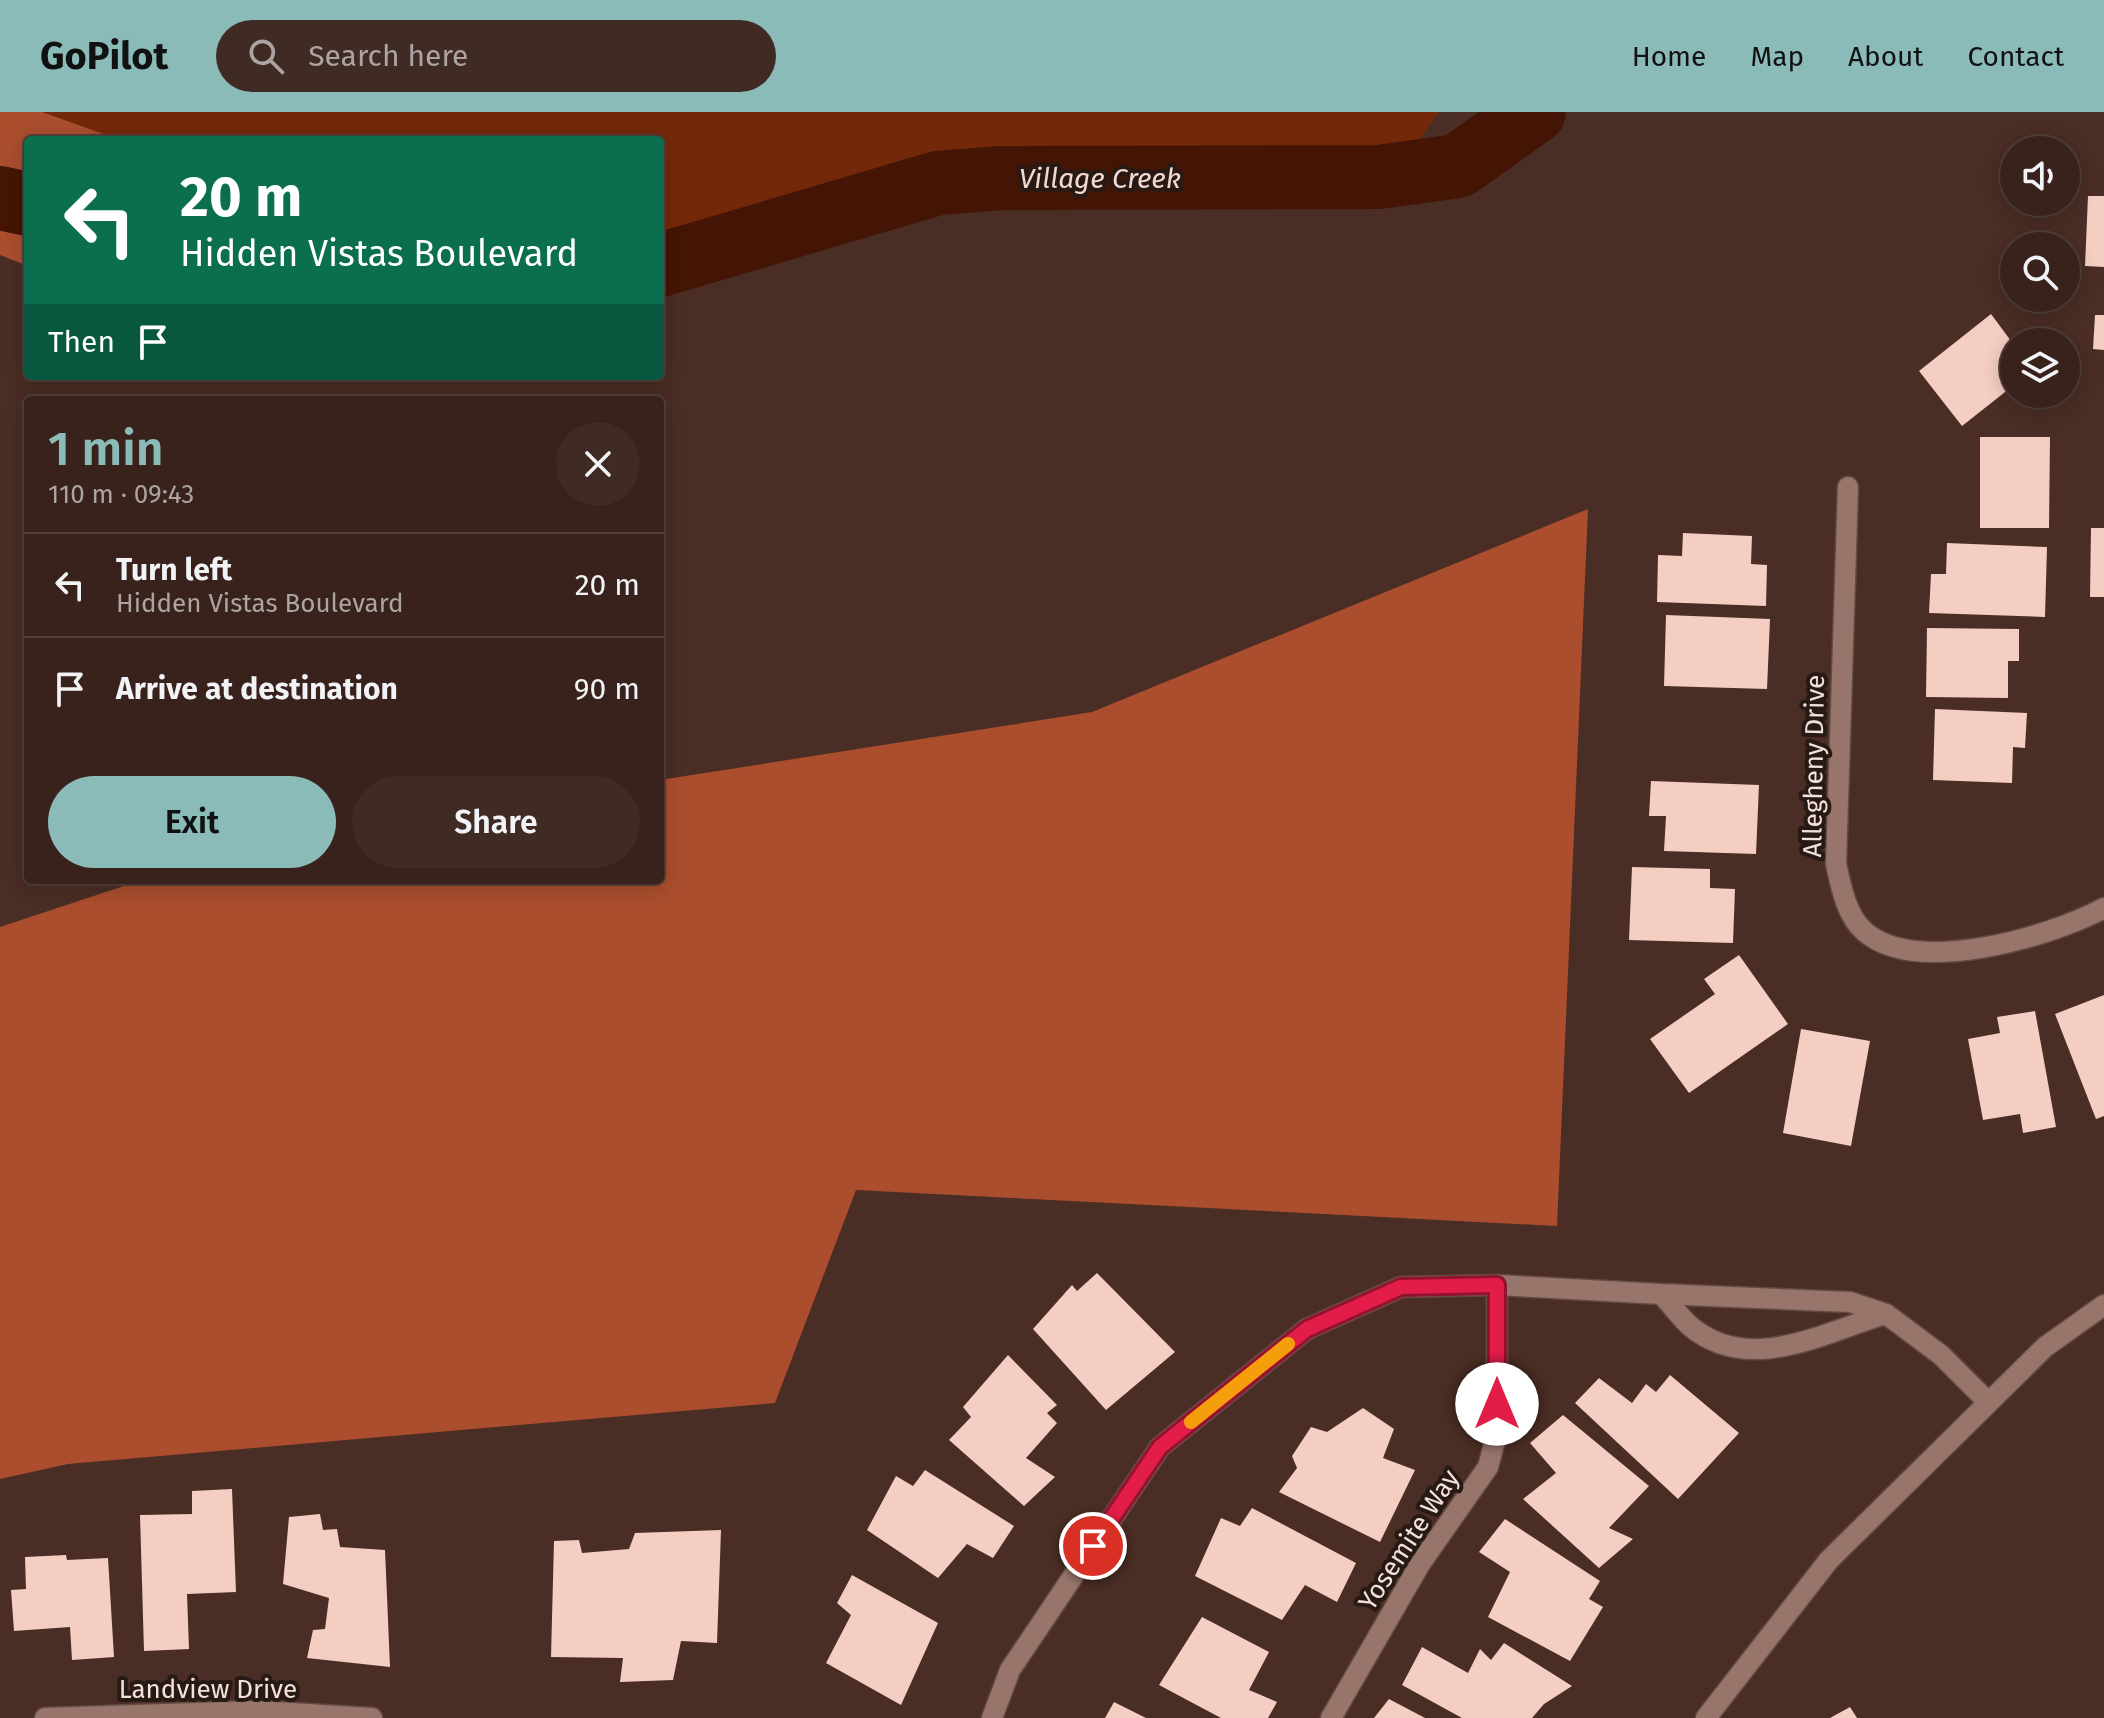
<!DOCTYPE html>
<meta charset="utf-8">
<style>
:root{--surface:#38221b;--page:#3f2a24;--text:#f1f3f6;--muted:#aba4a3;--line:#523f3a;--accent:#8bbbb9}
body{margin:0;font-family:"Fira Sans",sans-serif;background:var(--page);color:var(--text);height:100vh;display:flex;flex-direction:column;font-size:30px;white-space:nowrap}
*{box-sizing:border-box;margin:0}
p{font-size:26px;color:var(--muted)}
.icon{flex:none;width:44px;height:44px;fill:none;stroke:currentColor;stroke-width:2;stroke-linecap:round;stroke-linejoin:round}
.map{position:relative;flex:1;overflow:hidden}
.drawer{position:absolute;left:24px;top:284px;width:640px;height:488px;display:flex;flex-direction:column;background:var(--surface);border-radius:8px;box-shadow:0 4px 20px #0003,0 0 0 2px var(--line)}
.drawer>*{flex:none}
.guide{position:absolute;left:24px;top:24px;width:640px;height:244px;border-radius:8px;box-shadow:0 4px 20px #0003,0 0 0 2px var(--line);background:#0b6e4f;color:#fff;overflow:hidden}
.buttons{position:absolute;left:2000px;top:24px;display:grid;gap:16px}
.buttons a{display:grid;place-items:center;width:80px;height:80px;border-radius:50%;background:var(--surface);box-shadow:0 4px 20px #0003,0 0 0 2px var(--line);font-size:40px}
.pin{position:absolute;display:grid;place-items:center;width:68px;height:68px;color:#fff;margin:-34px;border:4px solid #fff;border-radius:50%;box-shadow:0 2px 8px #0007}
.me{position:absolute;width:88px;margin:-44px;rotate:0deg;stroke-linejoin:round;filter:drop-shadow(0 0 6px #0008)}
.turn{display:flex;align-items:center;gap:28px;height:168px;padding:0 24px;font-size:36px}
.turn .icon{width:104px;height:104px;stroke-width:2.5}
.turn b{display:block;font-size:56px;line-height:68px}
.then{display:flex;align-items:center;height:76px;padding:0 24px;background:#0003;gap:16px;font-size:30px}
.round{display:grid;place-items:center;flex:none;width:84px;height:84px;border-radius:42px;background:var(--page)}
.summary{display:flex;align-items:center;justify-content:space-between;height:136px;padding:0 24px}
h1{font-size:48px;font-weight:600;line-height:60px;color:var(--accent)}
.button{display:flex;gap:16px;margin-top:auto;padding:16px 24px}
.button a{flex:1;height:92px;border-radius:48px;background:var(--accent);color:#111;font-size:32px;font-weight:600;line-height:92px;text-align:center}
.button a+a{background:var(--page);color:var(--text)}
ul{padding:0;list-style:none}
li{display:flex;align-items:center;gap:24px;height:104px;padding:0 24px;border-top:2px solid var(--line)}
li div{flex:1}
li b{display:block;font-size:30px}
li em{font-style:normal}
header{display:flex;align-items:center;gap:48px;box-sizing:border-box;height:112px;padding:0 40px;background:var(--accent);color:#111}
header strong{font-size:38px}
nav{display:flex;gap:44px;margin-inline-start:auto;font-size:28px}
.search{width:560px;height:72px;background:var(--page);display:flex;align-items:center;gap:20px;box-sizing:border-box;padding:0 28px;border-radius:44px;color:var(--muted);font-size:30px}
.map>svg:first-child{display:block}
</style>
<header>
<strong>GoPilot</strong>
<div class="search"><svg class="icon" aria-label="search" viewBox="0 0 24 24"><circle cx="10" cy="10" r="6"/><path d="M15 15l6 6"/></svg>Search here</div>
<nav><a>Home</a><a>Map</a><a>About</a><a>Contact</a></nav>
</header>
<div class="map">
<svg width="2104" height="1606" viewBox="0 0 2104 1606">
<rect width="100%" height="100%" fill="#4a2d24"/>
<path fill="#74280a" d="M26,0H1439L1402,52L972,76L660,128V28H84Z"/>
<path fill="#aa4e2e" d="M0,0H42L120,28H28V154L0,143Z
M1588,397L1557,1114L856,1078L775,1291L68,1352L0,1367V815L142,768H660V668L1092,600Z"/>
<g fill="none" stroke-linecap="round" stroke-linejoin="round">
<path stroke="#441504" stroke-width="64" d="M0,86L28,92
M660,153L938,71L1001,66L1379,65L1458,54L1534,0"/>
</g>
<path fill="#f4cec2" d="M2088,84H2104V155L2085,154Z
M1991,202L2011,229L2025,219L2034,230H2014V273L1962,314L1919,259Z
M2095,203H2104V238L2093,237Z
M1980,325H2050L2049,416H1980Z
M2091,416H2104V485H2090Z
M1683,421L1752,424L1751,452L1767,453L1766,494L1657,490L1658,443L1682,444Z
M1947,431L2047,435L2045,505L1929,501L1931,462H1946Z
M1666,503L1770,507L1767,577L1664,574Z
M1927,516L2019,517V549H2008V586L1926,585Z
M1935,597L2027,601L2025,636L2013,635L2012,671L1933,668Z
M1651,669L1759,673L1756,742L1664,739L1666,704H1649Z
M1632,755L1710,757V776L1735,777L1733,831L1629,828Z
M1739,843L1788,912L1689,981L1650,927L1715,882L1704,867Z
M2104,883V1004L2096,1007L2055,902Z
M2035,899L2056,1015L2023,1021L2020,1002L1983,1008L1968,927L2000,921L1997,905Z
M1801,917L1870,929L1851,1034L1783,1021Z
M1097,1161L1175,1240L1106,1298L1033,1217L1072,1173L1077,1179Z
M1008,1243L1057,1293L1047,1301L1057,1311L1026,1346L1055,1365L1024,1394L949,1328L971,1305L963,1295Z
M1670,1263L1739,1321L1678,1387L1575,1291L1599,1266L1632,1291L1646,1272L1656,1280Z
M1363,1296L1394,1317L1383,1346L1415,1358L1380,1430L1279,1380L1297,1356L1292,1344L1311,1315L1327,1320Z
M1563,1303L1649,1374L1609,1416L1633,1427L1599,1456L1523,1387L1556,1361L1530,1331Z
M925,1358L1014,1414L993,1446L967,1432L938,1466L867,1418L896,1364L913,1374Z
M232,1377L236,1480L187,1482L189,1537L144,1539L140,1403L192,1402V1379Z
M1252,1396L1356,1451L1337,1490L1305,1473L1282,1508L1195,1464L1221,1406L1240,1414Z
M320,1402L323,1418L337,1417L340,1435L385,1438L390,1555L307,1546L313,1518L325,1517L329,1486L283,1472L289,1405Z
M1505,1407L1600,1469L1589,1487L1603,1495L1570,1549L1488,1505L1510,1460L1479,1440Z
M721,1418L717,1531L681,1529L673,1568L620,1570L623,1546L551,1545L554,1429L579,1428L582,1441L629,1437L635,1421Z
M66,1443L67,1448L108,1446L114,1545L72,1548L70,1515L14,1519L11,1478L26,1477L25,1445Z
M852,1463L938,1511L901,1593L826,1551L851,1503L837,1491Z
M1202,1505L1269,1540L1249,1578L1277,1590L1268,1606H1221L1159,1573Z
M1504,1531L1572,1574L1544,1592L1532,1606H1462L1402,1573L1422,1535L1468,1561L1480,1537L1491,1548Z
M1389,1587L1425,1606H1374Z
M1114,1590L1146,1606H1105Z
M1850,1595L1857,1606H1830Z"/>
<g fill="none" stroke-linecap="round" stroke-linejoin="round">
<defs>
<path id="minor" d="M1848,375L1836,752C1841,774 1846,803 1864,819C1915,865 2050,825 2104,796
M1886,1202C1824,1220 1749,1264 1690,1214C1680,1205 1671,1192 1661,1182L1850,1190L1886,1202L1941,1243L1988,1290
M45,1606L258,1599L372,1606
M992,1606L1010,1558L1160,1335L1307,1217L1401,1175L1497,1173L1661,1182
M1331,1606L1420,1452L1488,1355L1497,1321V1173"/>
<path id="tertiary" d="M1706,1606L1829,1448L2045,1235L2104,1193"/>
</defs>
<use href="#minor" stroke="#624a42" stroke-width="23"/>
<use href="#tertiary" stroke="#624a42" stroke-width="23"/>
<use href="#minor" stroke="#97756a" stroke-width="20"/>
<use href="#tertiary" stroke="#97756a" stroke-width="20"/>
</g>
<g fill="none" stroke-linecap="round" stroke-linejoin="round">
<defs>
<path id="route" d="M1093,1434L1160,1335L1307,1217L1401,1175L1497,1173V1292"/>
</defs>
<use href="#route" stroke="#92132f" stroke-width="20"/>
<use href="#route" stroke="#e11d48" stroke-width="14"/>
<path stroke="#f59e0b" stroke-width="14" d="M1191,1310L1288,1232"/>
</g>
<g text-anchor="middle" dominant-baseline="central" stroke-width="8" stroke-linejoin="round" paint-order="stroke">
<g font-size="26" fill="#f4e1db" stroke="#271a15">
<text transform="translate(1814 654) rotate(-89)">Allegheny Drive</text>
<text transform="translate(1409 1428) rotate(-57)">Yosemite Way</text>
<text x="208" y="1577">Landview Drive</text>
</g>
<g font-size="28" font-style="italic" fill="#f4d9d0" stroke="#271a15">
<text x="1100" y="66">Village Creek</text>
</g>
</g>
</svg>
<div class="buttons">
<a><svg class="icon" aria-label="sound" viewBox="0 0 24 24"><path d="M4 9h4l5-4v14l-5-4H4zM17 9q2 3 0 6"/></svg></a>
<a><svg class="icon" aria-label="search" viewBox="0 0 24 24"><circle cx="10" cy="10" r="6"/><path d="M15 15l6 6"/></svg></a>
<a><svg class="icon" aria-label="layers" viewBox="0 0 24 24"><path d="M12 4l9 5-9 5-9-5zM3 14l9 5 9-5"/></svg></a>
</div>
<div class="pin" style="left:1093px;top:1434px;background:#d93025"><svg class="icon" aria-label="arrive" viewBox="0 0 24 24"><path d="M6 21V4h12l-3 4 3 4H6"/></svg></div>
<svg class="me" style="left:1497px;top:1292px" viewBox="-20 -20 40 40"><circle r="19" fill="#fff"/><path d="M0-13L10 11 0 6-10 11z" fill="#e11d48"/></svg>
<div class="guide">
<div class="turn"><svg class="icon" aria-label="left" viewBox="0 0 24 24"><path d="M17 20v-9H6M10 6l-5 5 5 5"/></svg><div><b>20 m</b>Hidden Vistas Boulevard</div></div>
<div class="then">Then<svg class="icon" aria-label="arrive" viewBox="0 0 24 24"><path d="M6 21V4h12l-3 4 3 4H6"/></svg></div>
</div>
<section class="drawer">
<div class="summary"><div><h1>1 min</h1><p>110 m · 09:43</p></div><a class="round"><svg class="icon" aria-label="close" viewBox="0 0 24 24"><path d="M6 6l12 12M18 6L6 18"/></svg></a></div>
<ul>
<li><svg class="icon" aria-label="left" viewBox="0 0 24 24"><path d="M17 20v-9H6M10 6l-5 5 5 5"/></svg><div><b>Turn left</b><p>Hidden Vistas Boulevard</p></div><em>20 m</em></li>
<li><svg class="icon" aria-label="arrive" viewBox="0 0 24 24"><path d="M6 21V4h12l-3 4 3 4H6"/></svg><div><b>Arrive at destination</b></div><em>90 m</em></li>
</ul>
<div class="button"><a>Exit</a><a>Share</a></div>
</section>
</div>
